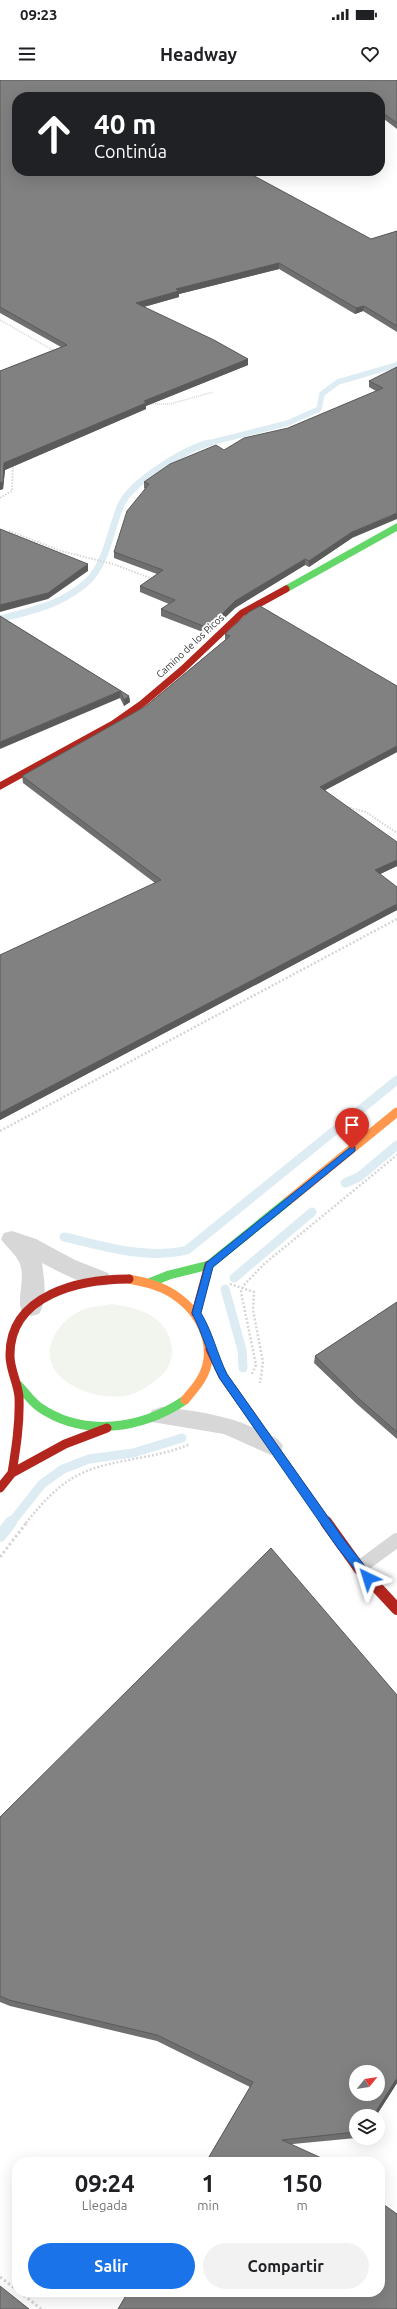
<!DOCTYPE html>
<html lang="es">
<meta charset="utf-8">
<style>
:root{--surface:#fff;--page:#f2f2f2;--text:#202124;--muted:#757577;--accent:#1a73e8}
body{margin:0;font-family:Ubuntu,sans-serif;background:var(--page);color:var(--text);height:100vh;display:flex;flex-direction:column;font-size:15px;white-space:nowrap}
*{box-sizing:border-box;margin:0}
p{font-size:13px;color:var(--muted)}
.icon{flex:none;width:22px;height:22px;fill:none;stroke:currentColor;stroke-width:2;stroke-linecap:round;stroke-linejoin:round}
.map{position:relative;flex:1;overflow:hidden}
.panel{position:absolute;left:12px;top:2077px;width:373px;height:140px;display:flex;flex-direction:column;background:var(--surface);border-radius:16px;box-shadow:0 4px 16px #0002}
.panel>*{flex:none}
.top-card{position:absolute;left:12px;top:12px;width:373px;height:84px;border-radius:16px;box-shadow:0 4px 16px #0002;background:#202124;color:#fff;overflow:hidden}
.needle{width:26px;rotate:60deg}
.controls{position:absolute;left:349px;top:1985px;display:grid;gap:8px}
.controls a{display:grid;place-items:center;width:36px;height:36px;border-radius:50%;background:var(--surface);box-shadow:0 4px 16px #0002;font-size:20px}
.pin{position:absolute;display:grid;place-items:center;width:34px;height:34px;color:#fff;margin:-41px -17px;border-radius:50% 50% 50% 0;rotate:-45deg;box-shadow:0 0 4px #0007}
.pin .icon{rotate:45deg}
.me{position:absolute;width:44px;margin:-22px;rotate:319deg;stroke-linejoin:round;filter:drop-shadow(0 0 3px #0008)}
.turn{display:flex;align-items:center;gap:14px;height:84px;padding:0 16px;font-size:18px}
.turn .icon{width:52px;height:52px;stroke-width:2.5}
.turn b{display:block;font-size:28px;line-height:34px}
.eta{display:flex;justify-content:space-evenly;align-items:center;height:68px;text-align:center}
.eta b{font-size:24px;font-weight:700;line-height:28px}
.button{display:flex;gap:8px;margin-top:auto;padding:8px 16px}
.button a{flex:1;height:46px;border-radius:24px;background:var(--accent);color:#fff;font-size:16px;font-weight:700;line-height:46px;text-align:center}
.button a+a{background:var(--page);color:var(--text)}
.status{display:flex;justify-content:space-between;align-items:center;height:28px;padding:0 20px;background:var(--surface);direction:ltr}
.status svg{height:11px;fill:currentColor}
header{display:flex;justify-content:space-between;align-items:center;height:52px;padding:0 16px;background:var(--surface);font-size:18px;font-weight:700}
.map>svg:first-child{display:block}
</style>
<div class="status"><b>09:23</b><svg viewBox="0 0 49 12"><path d="M0 12V9h3v3zM5 12V6h3v6zM10 12V3h3v9zM15 12V0h3v12zM26 1h20v11H26zM47 4h2v5h-2z"/></svg></div>
<header><svg class="icon" aria-label="menu" viewBox="0 0 24 24"><path d="M4 6h16M4 12h16M4 18h16"/></svg>Headway<svg class="icon" aria-label="heart" viewBox="0 0 24 24"><path d="M12 20l-8-8c-3-5 5-10 8-4 3-6 11-1 8 4z"/></svg></header>
<div class="map">
<svg width="397" height="2229" viewBox="0 0 397 2229">
<rect width="100%" height="100%" fill="#fff"/>
<path fill="#f1f5ed" d="M112,1224C141,1229 167,1235 172,1268C173,1276 169,1290 162,1295C151,1305 138,1314 123,1316C83,1321 25,1290 61,1246C67,1238 78,1231 88,1228C96,1226 104,1226 112,1224Z"/>
<g fill="none" stroke-linecap="round" stroke-linejoin="round">
<path stroke="#ddebf3" stroke-width="5.5" d="M205,364L288,343L319,329L322,314L338,302L397,285"/>
<path stroke="#ddebf3" stroke-width="7" d="M0,539C33,530 62,525 88,501C107,483 111,447 121,425C131,402 185,369 209,363"/>
<path stroke="#ddebf3" stroke-width="9" d="M345,1103L359,1097L397,1065
M64,1157C104,1166 146,1180 187,1170L397,1000
M234,1198L312,1132
M225,1209L242,1270L243,1288
M11,1443L42,1404L63,1389L89,1379L133,1373L182,1358"/>
<path stroke="#ddebf3" stroke-width="12" d="M0,1456L11,1442"/>
<path stroke="#d6d6d6" stroke-width="1.5" stroke-dasharray="1 1" stroke-linecap="butt" d="M0,240L56,272
M149,324H170L213,312"/>
<path stroke="#d6d6d6" stroke-width="2" stroke-dasharray="1.5 1.5" stroke-linecap="butt" d="M0,418L12,411L13,384
M9,451L61,471L113,484L153,499
M347,727L366,732L397,753"/>
<path stroke="#d6d6d6" stroke-width="2.5" stroke-dasharray="2 2" stroke-linecap="butt" d="M0,1051L397,839
M230,1204L254,1212L253,1230L263,1282L260,1303
M252,1294L256,1285L241,1212L243,1206L264,1184L397,1075
M26,1443C40,1425 57,1406 78,1395C111,1378 154,1380 190,1364"/>
<path stroke="#d6d6d6" stroke-width="3" stroke-dasharray="2.5 2.5" stroke-linecap="butt" d="M0,1477L27,1442
M0,2197L17,2210
M20,2212L41,2229"/>
<path stroke="#d7d7d7" stroke-width="14" d="M359,1488L397,1460"/>
<path fill="#d7d7d7" fill-rule="evenodd" d="M12,1151L36,1159L75,1180L108,1193L111,1199L108,1205C90,1210 58,1191 42,1183C44,1199 48,1219 39,1234L31,1236L23,1234C15,1220 26,1200 20,1184C17,1175 6,1167 1,1159L4,1153Z
M161,1327C197,1331 228,1335 261,1351C270,1355 278,1357 283,1366L280,1373L271,1375L224,1354L152,1342L149,1336L152,1330Z"/>
<path stroke="#63d668" stroke-width="7" d="M286,509L397,447"/>
<path stroke="#63d668" stroke-width="9" d="M149,1203L169,1195L209,1185L288,1121
M18,1305C25,1312 31,1321 39,1327C84,1358 142,1349 185,1320"/>
<path stroke="#ff974d" stroke-width="9" d="M288,1121L397,1032
M129,1199C144,1202 159,1205 173,1214C201,1232 220,1269 200,1301C196,1307 190,1314 185,1320"/>
<path stroke="#b3261e" stroke-width="7" d="M0,706L113,644L143,623L182,590L242,533L286,509"/>
<path stroke="#b3261e" stroke-width="9" d="M196,1233L209,1185
M210,1269L223,1296L327,1443
M12,1393C16,1368 20,1343 19,1317C18,1303 10,1290 10,1276C9,1214 81,1199 129,1199
M0,1408L12,1393L65,1364L107,1348"/>
<path stroke="#b3261e" stroke-width="12" d="M326,1442L359,1488L397,1529"/>
</g>
<path fill="#6f6f6f" d="M0,0H397V49L380,36V17H17L371,159L397,151V252L363,231L355,234L279,189L179,214V217L144,227L248,279V285L146,326V329L5,390L3,409L0,410V291L61,267L0,233Z
M397,288L352,458L309,487L305,485L235,528L208,554L161,536V529L169,524L140,512V506L157,494L114,478V472L145,409L144,408V402L224,370L288,348L376,311L369,307V301Z
M0,536L129,616L130,622L124,626L120,618Z
M225,554L397,606V672L325,710L397,786L380,794L397,830L0,1040V875L155,803L23,703L22,696L146,626L225,560Z
M397,1222V1359L358,1325L314,1283L315,1276Z
M0,1737L397,2003L376,2036H356V2058L293,2064L206,2082L250,2007L157,1961L10,1926L0,1922Z"/>
<path fill="#5a5a5a" d="M279,183V189L179,214V217L136,229V223L176,209Z
M364,226L363,231L355,234L356,228Z
M248,279V285L146,326V329L5,390L3,409L0,410V403L4,383L144,321Z
M397,433V439L352,458L309,487V481L352,452Z
M305,479V485L235,528L208,554V548L235,521Z
M88,484V491L48,519L0,532V525Z
M120,611V618L0,669V662Z
M129,616L130,622L124,626V620Z
M397,666V672L320,713V707Z
M397,780V786L374,797L375,790Z
M397,824V830L0,1040V1033Z
M397,1998V2003L376,2036H373Z"/>
<path fill="#818181" stroke="#5a5a5a" fill-rule="evenodd" d="M0,0H397V43L380,31V17H17V91H245L371,159L397,151V246L364,226L356,228L279,183L176,209L179,211L136,223L214,260L248,279L144,321L146,323L4,383L3,402L0,403V291L67,265L0,227Z
M397,287V433L352,452L309,481L305,479L235,521L208,548L161,529L175,520L140,506L163,490L114,472L127,431L149,404L144,402L170,384L216,365L224,370L244,358L288,348L383,308L369,301Z
M0,449L88,484L48,513L0,525Z
M260,526L397,606V666L320,707L397,762V780L375,790L397,807V824L0,1033V875L161,800L22,696L146,626L230,556L225,554L249,532Z
M0,536L129,616L124,620L120,611L0,662Z
M397,1222V1352L358,1318L315,1276Z
M271,1468L397,1615V1998L373,2036H356V2052L282,2060L330,2082H206L253,2002L157,1955L9,1920L0,1916V1737ZM356,1992H378V2014H356Z
M380,2122L397,2134V2229H118L128,2212H380Z
M0,2206L29,2229H0Z"/>
<path fill="#1a73e8" stroke="#114b97" d="M352,1066L355,1067V1071L213,1187L201,1233C213,1253 217,1274 227,1294L345,1461L372,1495V1501H364L337,1467L220,1299C208,1277 203,1254 192,1233L206,1183Z"/>
<g text-anchor="middle" dominant-baseline="central" stroke-width="4" stroke-linejoin="round" paint-order="stroke">
<g font-size="10" fill="#333" stroke="#fff">
<text transform="translate(190 566) rotate(-43)">Camino de los Picos</text>
</g>
</g>
</svg>
<div class="controls">
<a><svg class="needle" viewBox="-14 -14 28 28"><path d="M0-13l5 13h-10z" fill="#e53935"/><path d="M0 13l5-13h-10z" fill="#757577"/></svg></a>
<a><svg class="icon" aria-label="layers" viewBox="0 0 24 24"><path d="M12 4l9 5-9 5-9-5zM3 14l9 5 9-5"/></svg></a>
</div>
<div class="pin" style="left:352px;top:1069px;background:#d93025"><svg class="icon" aria-label="arrive" viewBox="0 0 24 24"><path d="M6 21V4h12l-3 4 3 4H6"/></svg></div>
<svg class="me" style="left:368px;top:1498px" viewBox="-20 -20 40 40"><path d="M0-17L14 15 0 8-14 15z" fill="#1a73e8" stroke="#fff" stroke-width="4"/></svg>
<div class="top-card">
<div class="turn"><svg class="icon" aria-label="ahead" viewBox="0 0 24 24"><path d="M12 20V5M6 11l6-6 6 6"/></svg><div><b>40 m</b>Continúa</div></div>
</div>
<section class="panel">
<div class="eta">
<div><b>09:24</b><p>Llegada</p></div>
<div><b>1</b><p>min</p></div>
<div><b>150</b><p>m</p></div>
</div>
<div class="button"><a>Salir</a><a>Compartir</a></div>
</section>
</div>
